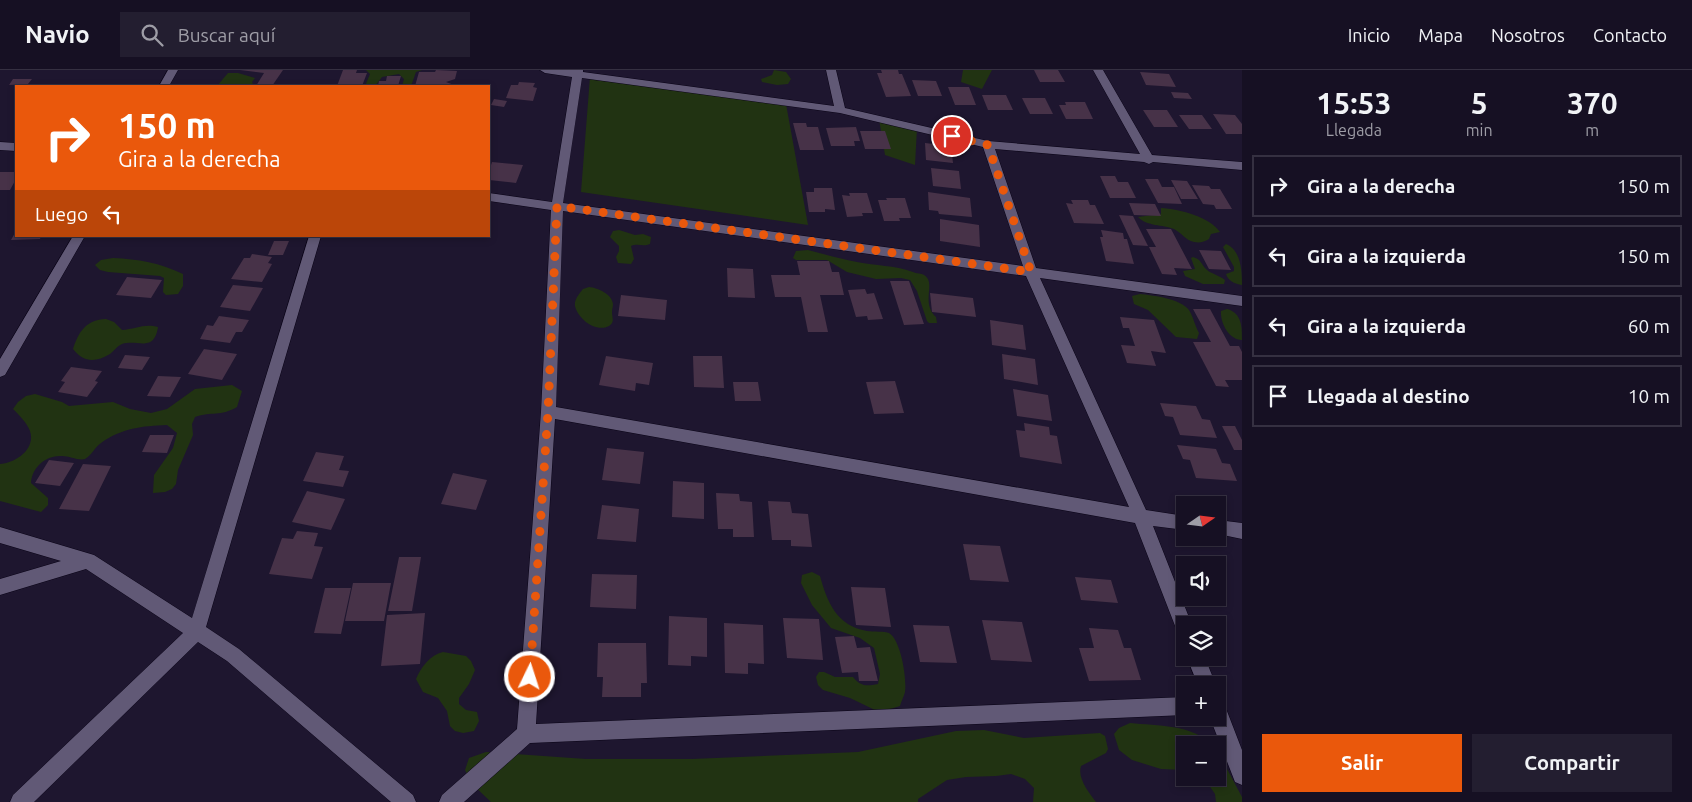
<!DOCTYPE html>
<html lang="es">
<meta charset="utf-8">
<style>
:root{--surface:#161023;--page:#231e30;--text:#f1f3f6;--muted:#9e9da6;--line:#353041;--accent:#ea580c}
body{margin:0;font-family:Ubuntu,sans-serif;background:var(--page);color:var(--text);height:100vh;display:flex;flex-direction:column;font-size:19px;white-space:nowrap}
*{box-sizing:border-box;margin:0}
p{font-size:16px;color:var(--muted)}
.icon{flex:none;width:28px;height:28px;fill:none;stroke:currentColor;stroke-width:2;stroke-linecap:round;stroke-linejoin:round}
.map{position:relative;flex:1;overflow:hidden}
.panel{display:flex;flex-direction:column;background:var(--surface);width:450px}
.panel>*{flex:none}
.guide{position:absolute;left:15px;top:15px;width:475px;height:152px;border-radius:0px;box-shadow:0 2px 8px #0003,0 0 0 1px var(--line);background:#ea580c;color:#fff;overflow:hidden}
.needle{width:32px;rotate:76deg}
.controls{position:absolute;left:1176px;top:426px;display:grid;gap:10px}
.controls a{display:grid;place-items:center;width:50px;height:50px;border-radius:0px;background:var(--surface);box-shadow:0 2px 8px #0003,0 0 0 1px var(--line);font-size:25px}
.pin{position:absolute;display:grid;place-items:center;width:42px;height:42px;color:#fff;margin:-21px;border:2px solid #fff;border-radius:50%;box-shadow:0 1px 5px #0007}
.me{position:absolute;width:55px;margin:-28px;rotate:4deg;stroke-linejoin:round;filter:drop-shadow(0 0 4px #0008)}
.turn{display:flex;align-items:center;gap:18px;height:105px;padding:0 20px;font-size:22px}
.turn .icon{width:65px;height:65px;stroke-width:2.5}
.turn b{display:block;font-size:35px;line-height:42px}
.then{display:flex;align-items:center;height:48px;padding:0 20px;background:#0003;gap:10px;font-size:19px}
.eta{display:flex;justify-content:space-evenly;align-items:center;height:85px;text-align:center}
.eta b{font-size:30px;font-weight:700;line-height:35px}
.action{display:flex;gap:10px;margin-top:auto;padding:10px 20px}
.action a{flex:1;height:58px;border-radius:0px;background:var(--accent);color:#fff;font-size:20px;font-weight:700;line-height:58px;text-align:center}
.action a+a{background:var(--page);color:var(--text)}
ul{padding:0;list-style:none}
li{display:flex;align-items:center;gap:15px;height:62px;margin:0 10px 8px;padding:0 10px;border:2px solid var(--line);border-radius:0px}
li div{flex:1}
li b{display:block;font-size:19px}
li em{font-style:normal}
header{display:flex;align-items:center;gap:30px;box-sizing:border-box;height:70px;padding:0 25px;background:var(--surface);border-bottom:1px solid var(--line)}
header strong{font-size:24px}
nav{display:flex;gap:28px;margin-inline-start:auto;font-size:18px}
.search{width:350px;height:45px;background:var(--page);display:flex;align-items:center;gap:12px;box-sizing:border-box;padding:0 18px;border-radius:0px;color:var(--muted);font-size:19px}
main{display:flex;flex:1;min-height:0}
.map>svg:first-child{display:block}
</style>
<header>
<strong>Navio</strong>
<div class="search"><svg class="icon" aria-label="search" viewBox="0 0 24 24"><circle cx="10" cy="10" r="6"/><path d="M15 15l6 6"/></svg>Buscar aquí</div>
<nav><a>Inicio</a><a>Mapa</a><a>Nosotros</a><a>Contacto</a></nav>
</header>
<main>
<div class="map">
<svg width="1242" height="732" viewBox="0 0 1242 732">
<rect width="100%" height="100%" fill="#1e162f"/>
<path fill="#213312" d="M366,0H422L416,2L411,16H402L404,9L399,4L382,7L375,16H365L370,4Z
M774,0L786,2L791,9L788,14L777,15L762,12L761,9L772,5Z
M963,0H992L982,19L961,12Z
M228,3H238L255,8L252,12L254,16H217Z
M590,7L786,34L808,155L581,122Z
M879,49L917,58L915,95L885,85Z
M1161,138C1179,139 1210,147 1220,162L1211,164L1209,169C1204,172 1200,173 1194,172C1185,170 1182,163 1174,159C1162,154 1148,157 1138,147L1161,144Z
M619,160L635,165L643,164L651,167L650,174C643,177 638,173 631,176L634,189L631,194L618,193L616,187L619,181V176L610,167L613,161Z
M1226,174C1241,180 1242,201 1242,215C1235,214 1228,211 1226,204L1234,201V197L1223,177Z
M808,180C824,184 840,189 857,192C876,196 894,195 913,202C916,204 922,203 924,205C937,213 920,232 936,247L937,253H929L927,251L917,221L910,210L901,208L876,209L847,202L827,190H796L793,188L796,181Z
M1193,187C1201,189 1201,194 1206,199C1211,204 1219,205 1225,210L1224,214H1203L1185,206L1183,201L1195,199L1191,188Z
M113,188C138,189 160,193 183,204V216L178,224L166,225L163,222L164,208L160,206L108,202L100,200L95,195L101,190Z
M589,217C598,218 612,224 613,234C613,237 612,239 612,242C612,248 615,252 609,256C596,263 578,249 575,236C574,230 579,224 583,219Z
M1140,224C1152,225 1181,229 1189,240C1193,246 1195,256 1199,263L1197,269L1176,267L1148,240L1134,234L1132,226Z
M1227,239C1242,243 1242,257 1242,270C1229,270 1220,253 1221,241Z
M106,249L114,252L122,260C135,259 145,253 158,257C154,283 138,269 122,274C117,276 114,281 110,284C95,293 83,292 73,279C79,261 86,250 106,249Z
M232,315L242,321L237,337C220,347 212,341 195,347L192,354L193,365L178,400L176,414L172,419L165,422L153,423L154,405L173,378L177,363L167,355C142,356 122,358 101,373C95,377 91,386 85,389C78,391 70,386 62,386C46,385 32,397 31,413L48,428V435L41,442L0,431V394C16,393 36,379 30,361C27,353 19,345 13,339L18,332L26,326L35,324L62,332L69,336L113,332L130,339L151,343L167,339L195,319Z
M812,502L820,506C827,532 837,556 867,561C873,562 885,561 889,563C901,570 907,609 905,622C904,627 901,631 900,636L887,640H875L850,628L823,620L818,615L816,607L819,602H824L835,607H853C861,617 867,616 878,614L880,604L874,578L860,568L831,558L812,535L801,513L802,505Z
M443,582L466,586L471,591L475,600L469,614L459,628V634L466,640L477,642L479,651L474,661L463,663L455,661L450,656L447,641L438,628L423,622L416,609C421,597 430,585 443,582Z
M1130,653C1158,656 1191,654 1213,675H1185V700L1161,699L1132,690L1119,680L1114,664L1119,658Z
M984,660L1024,668L1100,663L1105,666L1108,679L1106,683L1081,696C1077,708 1089,723 1096,732H1033L1034,718L1025,709L1011,704L996,706L966,707L947,710L918,729V732H491L471,713L465,700L469,688L486,682L586,689H692L858,682L956,661Z
M1218,682L1242,727V732H1216L1215,724L1204,708H1218Z"/>
<path fill="#473248" d="M240,0H283L272,16H256L264,3Z
M343,0H357L356,3H367L362,16H337Z
M436,0L457,1L455,9L446,12L457,16H415L419,2H435Z
M881,0H898L899,4H902L911,26L886,27L877,3H882Z
M1034,0H1058L1065,12H1040Z
M1140,2L1169,4L1176,17L1146,15Z
M387,6H401L398,16H378L379,11H386Z
M13,9H32L28,14L9,15Z
M912,10L936,11L942,26H918Z
M519,12L535,13L533,17L537,18L533,31L506,28L511,15H518Z
M948,17H969L976,35H955Z
M1171,22L1188,23L1192,29L1174,28Z
M982,25H1006L1013,40H988Z
M1022,28H1045L1053,44H1030Z
M494,29L507,31L504,37L491,35Z
M1065,32H1085L1093,49H1066L1059,35H1066Z
M1143,40H1167L1178,57H1154Z
M1213,44L1235,45L1242,54V64H1226Z
M1179,45H1202L1212,59H1189Z
M793,53H806L807,57H818L824,80H800Z
M856,57L860,71H854L855,76H831L826,58Z
M860,61H885L891,79H865Z
M925,73L951,76L953,93L926,90Z
M492,92L523,95L516,113L489,110V101Z
M931,98L959,101L961,119L933,116Z
M0,102H16V109L10,120H0Z
M1100,106H1115L1118,112H1128L1136,128H1110Z
M1145,109H1158L1162,117H1174L1182,134L1158,133Z
M1171,110L1187,111L1198,129H1181Z
M1192,115L1209,116L1211,119H1220L1232,139H1216L1214,135L1203,134Z
M814,118H832L835,140L825,139V142H809L806,122H814Z
M928,122L970,128L972,147L939,144L938,141L929,140Z
M849,123H867L873,143H862L863,146L847,147L842,125L850,126Z
M886,128H905L911,148H899L900,151H884L878,130H887Z
M1071,130H1088L1090,135H1095L1104,154L1074,153L1066,133L1073,134Z
M1129,133L1155,134L1161,146L1134,145Z
M1119,145L1133,146L1148,176L1133,175Z
M940,149L979,155L980,177L940,171Z
M1146,159H1171L1192,199L1174,198L1177,205L1162,204L1149,177H1156Z
M1101,160L1123,163L1124,169H1127L1134,194L1106,191L1100,167H1103Z
M16,161V166H41L40,169L11,170Z
M274,171H289L283,185H268Z
M1199,180L1221,181L1231,200L1209,199Z
M252,184L272,187L268,193L272,194L262,212L231,209L244,188H250Z
M797,191H829L832,202H839L844,225H820L828,262H808L801,227H775L771,205H800Z
M727,198L753,199L755,228L728,227Z
M127,207L162,210L151,228L116,225Z
M890,211H909L924,254L904,255Z
M233,215L263,218L250,241L220,237Z
M865,219L867,224L874,223L883,249L868,250L867,246L856,247L848,220Z
M930,223L973,228L976,247L932,242Z
M621,225L667,230L665,250L618,246Z
M1193,239H1210L1230,276H1239L1242,282V310H1225L1229,317L1216,316L1193,272H1211Z
M219,246L249,250L242,262H236L230,273L200,269L207,255L213,256Z
M1120,247L1154,250L1166,283L1151,281L1156,296L1127,293L1121,275L1135,276L1129,258H1123Z
M990,250L1023,255L1026,280L992,275Z
M204,279L237,284L222,310L188,304Z
M1002,284L1035,289L1038,315L1004,309Z
M125,285L150,287L142,300L118,298Z
M606,286L653,293L649,315L636,313L635,321L599,315Z
M693,286H722L724,318L694,317Z
M71,297L102,301L95,311L98,312L87,327L58,322L65,312L61,311Z
M158,306L181,307L170,327L147,326Z
M895,311L904,343L874,344L866,312Z
M733,312H758L761,331H735Z
M1013,319L1048,325L1052,351L1017,346Z
M1160,333L1196,336L1202,349L1210,350L1217,368L1180,365L1173,347L1165,346Z
M1024,353L1049,357L1050,365L1057,366L1062,394L1020,387L1016,360L1025,361Z
M1222,356H1235L1242,370V380H1234Z
M150,365H174L167,383L142,382Z
M1177,375L1216,379L1222,393L1230,394L1237,411L1196,408L1190,390L1183,389Z
M607,378L644,382L640,414L602,410Z
M316,382L344,386L339,400L349,401L343,417L303,411Z
M49,390L74,393L60,416L35,413Z
M83,394L111,396L89,441L59,439Z
M453,403L487,410L476,440L441,434Z
M673,411L704,413V449L672,447Z
M307,421L345,429L331,460L292,452Z
M716,423L739,424L740,431L752,432L754,467H733V459H718Z
M768,431L790,432L792,443L808,444L812,477L791,476V470H772Z
M602,435L639,439L636,472L597,469Z
M297,461L318,463L314,476L323,477L312,509L269,504L282,468L293,469Z
M963,474L1000,476L1009,512L970,510Z
M399,487H421L412,541H388Z
M592,504L637,505L636,539L590,537Z
M1075,507L1111,510L1118,533L1081,530Z
M353,513H391L384,551H345Z
M851,517L885,518L891,557L856,555Z
M325,518H351L341,564L314,563Z
M425,543L420,594L381,596L387,545Z
M669,546L707,548V587L691,586V596L668,595Z
M783,548L819,549L823,590L787,588Z
M982,550L1022,552L1032,592L991,590Z
M724,553L763,555L764,594L748,593V604L725,603Z
M913,555L949,556L957,593L920,592Z
M1089,558L1118,560L1124,578H1131L1141,610L1089,611L1079,578H1094Z
M854,566L857,578L870,577L878,611H859L858,602L842,603L835,567Z
M598,573H646L647,613H641V627H602L603,607H597Z"/>
<g fill="none" stroke-linecap="round" stroke-linejoin="round">
<defs>
<path id="street" d="M168,0H178L169,16H159Z
M540,0H583V2L834,36L826,0H836L845,38L988,71L1140,84L1093,0H1103L1152,85L1242,92V100L1153,92L1149,94L1144,92L995,79L1036,198L1242,226V236L1040,208L1146,440L1185,446V460L1153,456L1192,555H1185V569L1179,566L1135,453L555,349L536,654L1185,627V645L530,673L464,732H439L442,725L517,659L541,342L551,140L489,131V123L552,132L572,7L545,3ZM582,8L840,43L983,77L1023,196L563,133ZM563,141L1026,206L1129,437L556,337Z
M0,72L16,73V81L0,80Z
M73,166H85L5,305L0,307V289Z
M309,166H321L206,557L239,579L413,725L416,732H391L227,591L198,572L34,732H10L13,725L183,563L86,499L0,525V509L61,491L0,473V457L94,485L192,548Z
M1218,450L1242,453V469L1218,464Z
M1187,588H1205L1216,615H1198Z
M1218,634L1225,636L1242,680V715L1235,712L1210,648H1218Z"/>
</defs>
<use href="#street" stroke="#090316" stroke-width="1"/>
<use href="#street" fill="#615976" fill-rule="evenodd"/>
</g>
<g fill="none" stroke-linecap="round" stroke-linejoin="round">
<path stroke="#ea580c" stroke-width="9" stroke-dasharray="0 16.2" d="M530,607L548,342L557,136L1031,202L988,75L952,66"/>
</g>
</svg>
<div class="controls">
<a><svg class="needle" viewBox="-14 -14 28 28"><path d="M0-13l5 13h-10z" fill="#e53935"/><path d="M0 13l5-13h-10z" fill="#9e9da6"/></svg></a>
<a><svg class="icon" aria-label="sound" viewBox="0 0 24 24"><path d="M4 9h4l5-4v14l-5-4H4zM17 9q2 3 0 6"/></svg></a>
<a><svg class="icon" aria-label="layers" viewBox="0 0 24 24"><path d="M12 4l9 5-9 5-9-5zM3 14l9 5 9-5"/></svg></a>
<a>+</a>
<a>−</a>
</div>
<div class="pin" style="left:952px;top:66px;background:#d93025"><svg class="icon" aria-label="arrive" viewBox="0 0 24 24"><path d="M6 21V4h12l-3 4 3 4H6"/></svg></div>
<svg class="me" style="left:530px;top:607px" viewBox="-20 -20 40 40"><circle r="17" fill="#ea580c" stroke="#fff" stroke-width="3"/><path d="M0-11L8 9 0 5-8 9z" fill="#fff"/></svg>
<div class="guide">
<div class="turn"><svg class="icon" aria-label="right" viewBox="0 0 24 24"><path d="M7 20v-9h11M14 6l5 5-5 5"/></svg><div><b>150 m</b>Gira a la derecha</div></div>
<div class="then">Luego<svg class="icon" aria-label="left" viewBox="0 0 24 24"><path d="M17 20v-9H6M10 6l-5 5 5 5"/></svg></div>
</div>
</div>
<section class="panel">
<div class="eta">
<div><b>15:53</b><p>Llegada</p></div>
<div><b>5</b><p>min</p></div>
<div><b>370</b><p>m</p></div>
</div>
<ul>
<li><svg class="icon" aria-label="right" viewBox="0 0 24 24"><path d="M7 20v-9h11M14 6l5 5-5 5"/></svg><div><b>Gira a la derecha</b></div><em>150 m</em></li>
<li><svg class="icon" aria-label="left" viewBox="0 0 24 24"><path d="M17 20v-9H6M10 6l-5 5 5 5"/></svg><div><b>Gira a la izquierda</b></div><em>150 m</em></li>
<li><svg class="icon" aria-label="left" viewBox="0 0 24 24"><path d="M17 20v-9H6M10 6l-5 5 5 5"/></svg><div><b>Gira a la izquierda</b></div><em>60 m</em></li>
<li><svg class="icon" aria-label="arrive" viewBox="0 0 24 24"><path d="M6 21V4h12l-3 4 3 4H6"/></svg><div><b>Llegada al destino</b></div><em>10 m</em></li>
</ul>
<div class="action"><a>Salir</a><a>Compartir</a></div>
</section>
</main>
